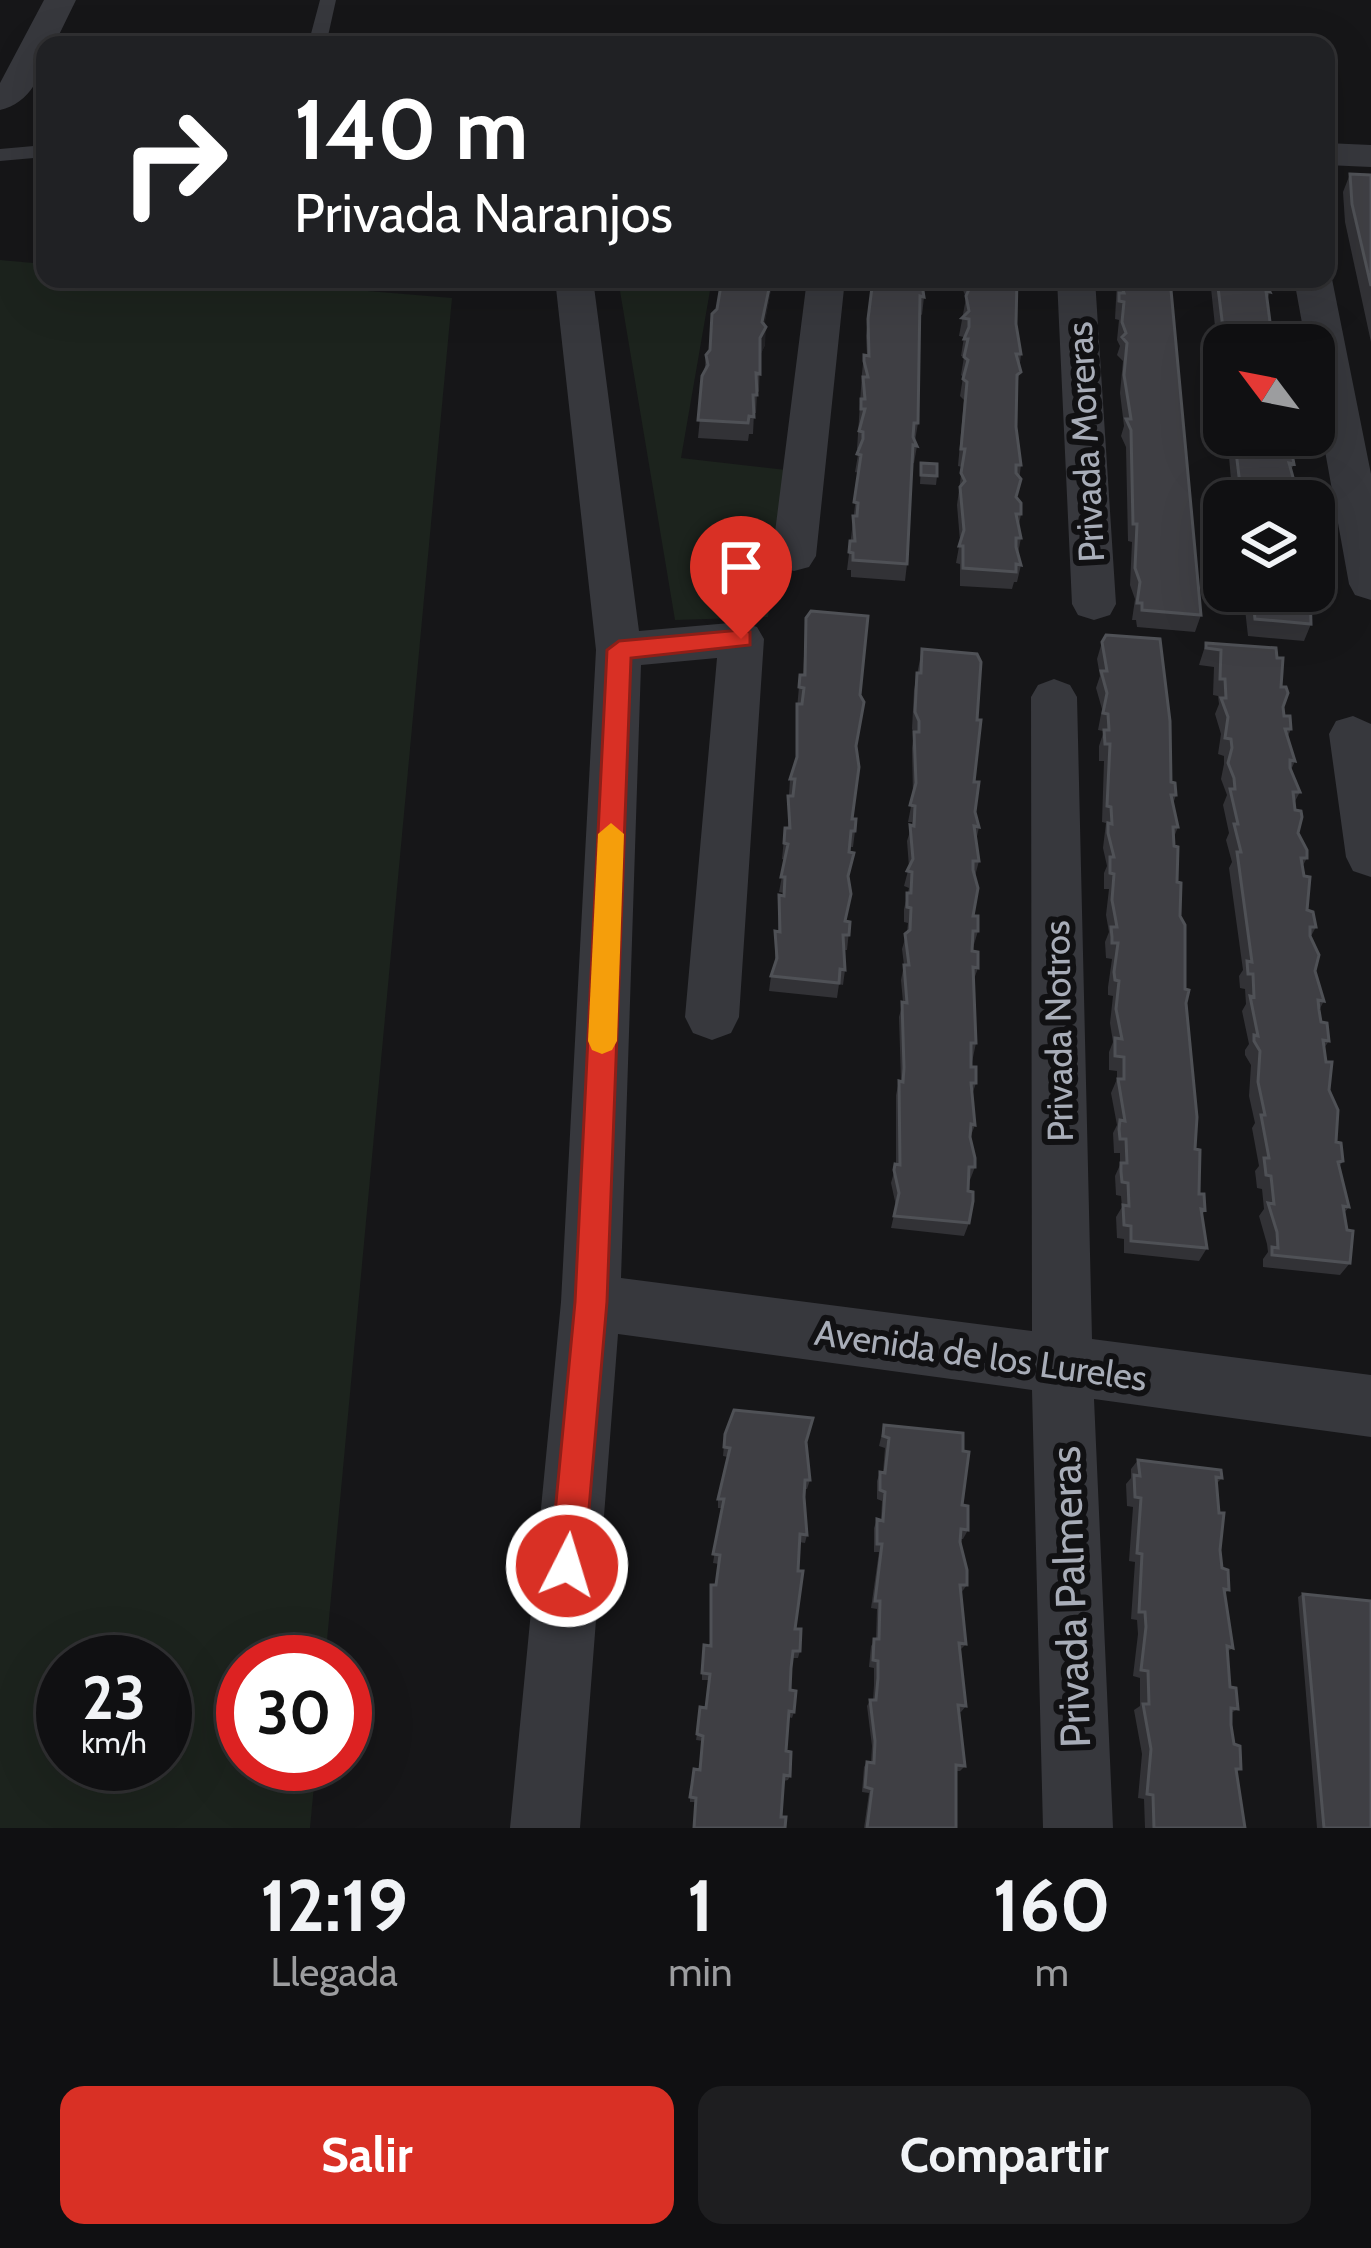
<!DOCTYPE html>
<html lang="es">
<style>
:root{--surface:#101012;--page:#1e1e20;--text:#f1f3f6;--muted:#9c9d9f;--line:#303032;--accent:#d93025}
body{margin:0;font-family:Cabin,sans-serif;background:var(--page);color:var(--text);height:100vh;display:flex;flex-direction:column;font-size:45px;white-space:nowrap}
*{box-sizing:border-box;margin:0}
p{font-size:39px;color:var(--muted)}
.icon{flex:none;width:66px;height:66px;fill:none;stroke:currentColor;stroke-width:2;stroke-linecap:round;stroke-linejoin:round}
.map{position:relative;height:1828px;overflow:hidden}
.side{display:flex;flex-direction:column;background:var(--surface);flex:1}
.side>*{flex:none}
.guide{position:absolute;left:36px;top:36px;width:1299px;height:252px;border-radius:24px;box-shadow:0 12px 48px #0002,0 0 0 3px var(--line);background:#202124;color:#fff;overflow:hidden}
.needle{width:78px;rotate:302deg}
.controls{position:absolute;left:1203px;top:324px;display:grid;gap:24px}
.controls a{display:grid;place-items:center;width:132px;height:132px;border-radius:24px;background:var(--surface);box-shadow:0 12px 48px #0002,0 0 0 3px var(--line);font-size:60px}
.speed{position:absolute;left:36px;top:1635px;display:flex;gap:24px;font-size:60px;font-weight:700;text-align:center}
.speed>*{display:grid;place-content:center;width:156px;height:156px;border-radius:50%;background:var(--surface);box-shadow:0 12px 48px #0002,0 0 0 3px var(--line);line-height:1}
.speed small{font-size:30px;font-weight:400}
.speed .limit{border:18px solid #d22;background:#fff;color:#111}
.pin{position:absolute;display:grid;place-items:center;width:102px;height:102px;color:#fff;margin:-123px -51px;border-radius:50% 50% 50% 0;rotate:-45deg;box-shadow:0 0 12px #0007}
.pin .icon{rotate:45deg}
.me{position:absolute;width:132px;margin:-66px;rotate:5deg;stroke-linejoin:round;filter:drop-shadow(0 0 9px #0008)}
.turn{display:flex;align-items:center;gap:42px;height:252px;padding:0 60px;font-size:54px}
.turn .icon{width:156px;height:156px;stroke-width:2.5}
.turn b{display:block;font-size:84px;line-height:102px}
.eta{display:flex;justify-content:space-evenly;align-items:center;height:204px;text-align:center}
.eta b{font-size:72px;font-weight:700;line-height:84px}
.action{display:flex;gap:24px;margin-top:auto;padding:24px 60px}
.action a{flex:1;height:138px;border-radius:24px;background:var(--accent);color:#fff;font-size:48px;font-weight:700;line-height:138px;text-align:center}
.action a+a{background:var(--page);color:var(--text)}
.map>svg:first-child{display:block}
</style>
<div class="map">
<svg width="1371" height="1828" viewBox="0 0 1371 1828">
<rect width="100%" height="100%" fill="#161618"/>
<path fill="#1c231d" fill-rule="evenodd" d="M0,260L45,264V279H224L452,298L325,1662H243V1764H316L310,1828H0ZM63,1662H165V1764H63Z
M618,279H712L681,458L786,470L768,617L675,620Z"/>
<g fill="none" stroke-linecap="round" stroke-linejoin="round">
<path fill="#37383d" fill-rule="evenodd" d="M320,0H336L326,45H308Z
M45,145V157L0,161V149Z"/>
<path fill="#37383d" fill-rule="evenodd" d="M44,0H76L54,45H45C45,74 30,103 0,110V83Z
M1326,143L1371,145V167L1326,165Z
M1326,271L1332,279L1371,474V600L1355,595L1349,584L1314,390V345H1306L1294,279H1326Z
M555,279H593L639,631L741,622L757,627L764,639L739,1017L731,1033L712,1040L693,1033L685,1017L717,658L641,665L621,1278L1032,1331L1031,697L1038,685L1054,679L1070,685L1077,697L1092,1339L1371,1375V1437L1094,1399L1113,1828H1043L1032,1390L618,1334L580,1828H510L561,1302L596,650Z
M807,279H845L816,556L809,567L794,571L779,567L772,556Z
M1057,279H1095L1116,604L1110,615L1094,620L1078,615L1072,604Z
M1353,716L1371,724V877L1353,871L1346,857L1329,734L1336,721Z"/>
</g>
<path fill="#323236" d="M1350,174L1371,175V342L1345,222L1343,192Z
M773,279L764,325L765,345L760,355L759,392L757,391L756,413H754L753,434H749L748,441L698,438L706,355Z
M873,279H925L924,297L922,315L920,314L918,423L915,441L917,446L914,463H912L907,564L905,581L851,577V570H847L859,473L855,472L859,449H857L862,373L864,355H867L866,336Z
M965,279H1017L1016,324L1021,354L1017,390L1016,427L1021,465L1017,496L1021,514L1019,525L1021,538L1018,553L1021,565L1017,582H1014L1012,589L960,586V564L956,563L960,541L957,505L962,467L958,466L964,400L960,396L963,377L961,375L964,357L961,356L964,337L959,336L966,298L963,290Z
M1113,279H1170L1201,615L1195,632L1137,627L1136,620H1132L1135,599L1130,585L1132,542L1128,541L1126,447L1121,436L1124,426L1120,393L1123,361L1117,355L1120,346L1117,340L1119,320L1115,319L1117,281Z
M1210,279H1264L1270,292L1267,300L1224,345V411Z
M1227,435H1287L1288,454L1294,464L1291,470L1296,488L1294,494L1295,501H1233Z
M921,463L937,476L936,485L920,484Z
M1243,591H1310L1311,624L1304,641L1248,636Z
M806,618L856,748L852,819L855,831L853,847H850L851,868L848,880L846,922H850L847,950H844L845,970L843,985L839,984L837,998L769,991L771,976L775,964V931L778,932L779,895L784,896V893L779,892L785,860L782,859L785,828H788V796L794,795H789L790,779L796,761V720L800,675H803Z
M1102,642L1176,795L1173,804L1178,827L1174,837L1195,1149L1199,1194L1205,1210L1202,1215L1207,1248L1199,1261L1124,1253V1239L1117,1238L1116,1217L1122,1207L1121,1196L1116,1195L1115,1176L1120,1165V1153H1114L1113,1133L1117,1125L1111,1093L1117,1079V1071L1109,1070V1052L1113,1042L1110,1023L1113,996L1108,995V987L1112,959L1106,958L1105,942L1109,932L1106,915L1109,889H1104V873L1107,866L1103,848L1106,823L1102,822L1104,761H1099V746L1103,734V731L1098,730L1102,709L1096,688L1100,676L1097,659Z
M1206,643L1276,648L1284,716L1291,729L1288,736L1295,761L1291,770L1300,792L1294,803L1298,833L1307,858L1302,867L1307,910L1316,927L1311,936L1315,971L1324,1001L1319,1010L1321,1022L1329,1041L1324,1048L1329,1090L1336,1142L1343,1161L1339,1167L1349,1207L1344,1213L1350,1263L1340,1275L1263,1267V1259L1268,1252L1267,1244L1259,1216L1264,1209L1262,1189L1257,1188L1256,1179L1255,1171L1259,1166L1252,1128L1255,1123L1249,1096L1251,1065L1245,1055V1050L1249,1044L1242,1011L1246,1004L1245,989L1240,988L1239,976L1243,970L1229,868L1232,862L1226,840L1229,833L1223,805L1227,795L1221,779L1224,764V756L1218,754L1221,734L1215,714L1219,704L1218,696L1213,695L1214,667L1199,665Z
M922,649L974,782L975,812L979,827L976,841L979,861L975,876L973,916L978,931L972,951L978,968L973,982L976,1043L971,1067L976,1083L972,1095L975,1125L970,1138L975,1167L970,1180H968L969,1223L964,1236L891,1228L896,1206L891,1183L896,1165V1095L899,1081H901L899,1017L903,1002L901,980L904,965L902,949L907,932L908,923L904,922V909L909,888L904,886L909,867L907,841L912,825V822H908L913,796L912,748L914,733L912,729L914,690Z
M884,1425L962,1505L968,1530L963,1539H961L967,1585L961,1593L966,1644L960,1650L966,1706L961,1712L959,1711L965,1766L960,1771H956V1828H864L869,1793L862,1792L864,1767L867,1762L871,1763L872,1746L867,1706L870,1700H873L874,1685V1668L869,1667L871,1646L876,1639L877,1609L871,1608L879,1552H874V1528L877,1519L881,1520L882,1501L877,1499V1481L880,1472L883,1473L885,1448L879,1446Z
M725,1434L807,1444L810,1480L807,1489H804V1497L807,1535L805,1543L799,1542L795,1629L800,1651L798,1658H792L790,1690L794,1712L792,1718L788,1717L786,1751L790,1776L788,1780L696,1802H690V1797L700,1770L703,1741L696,1740L697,1734L706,1708L709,1680H702V1673L711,1646L719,1564L713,1563L722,1508H718V1499L728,1457L723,1456Z
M1138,1460L1222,1478L1216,1484L1220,1550L1222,1568L1229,1590L1224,1594L1233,1648L1228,1651L1230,1687L1238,1709L1231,1713L1234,1744L1241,1769L1237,1771L1245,1828H1145L1144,1799L1138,1798L1142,1754L1134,1710L1140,1706V1678L1133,1676L1138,1634L1137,1620L1131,1619L1135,1562L1129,1561L1133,1507L1127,1506L1126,1484L1131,1478V1469Z
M1303,1594L1371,1828H1317L1298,1597Z"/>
<path fill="#212124" d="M771,279H773L763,333L766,327L765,345L760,356L762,322Z"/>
<path fill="#3f3f44" stroke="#4f5156" stroke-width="3" d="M1350,174L1371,175V286L1352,204Z
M722,279H771L762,322L766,327L760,338V374L756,373L757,395H753L754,417L749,416L748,423L698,420L702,376L708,365L706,355L710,350L712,314L717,309Z
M873,279H921L924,297L920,296L918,423H914L913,437L917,446L913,445L907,564L853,560V553L849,552L850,541H855L853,516H857L858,503L854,502L861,455L857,454L863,439V432L859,431L865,409H861V399H865L863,377H868L864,361V355L869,356L868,319Z
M968,279H1017L1016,324L1021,354H1016L1021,372L1017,375L1016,427L1021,465H1016V473L1021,479L1016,497L1021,503V514H1016L1021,538H1016V547L1021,565L1016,564V572L963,568V546H959L964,530L960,487L965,481L961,473L965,449H961L967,382L963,379L968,360L964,357L968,339H964L969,327V319L962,318L969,311L966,296L970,287Z
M1119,279H1170L1201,615L1142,610V603H1137L1140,582L1135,568L1137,524H1133L1131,430L1126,419H1131L1124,375L1127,343L1122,337L1126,333L1122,322L1124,302L1119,301V293H1124Z
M1217,279H1264L1270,292L1266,291L1273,345H1225Z
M1234,435H1287L1288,454H1292L1294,464L1289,463L1296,488L1292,487L1295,501H1242Z
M921,463L937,464V476L921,475Z
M1252,591H1310L1311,624L1255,619Z
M811,611L868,616L860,695L864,702L856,746L859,767L852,819H856L855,831H851L849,852L854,853L848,876L851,894L845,921L850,922L849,935H843L845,970L840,969L839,983L771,976L777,958L775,931L780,932L779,895L784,896L785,877H781L788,844L784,843L785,828H790L788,796H793L794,787L795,779H790L797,757V704H802L804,688L799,687L800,675H805L806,618Z
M1106,635L1160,639L1170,721L1171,782L1175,783L1176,795H1171L1178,827H1173L1174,846L1178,847L1177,882L1181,883L1180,916L1185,925V989L1189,990L1186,1003L1197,1117L1195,1149L1200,1150L1199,1194H1204L1205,1210L1201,1209L1207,1248L1131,1241V1226L1124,1225L1123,1205L1129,1206L1128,1183L1122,1182L1121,1172V1163H1127L1126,1139H1120L1119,1129L1120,1120L1125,1121L1118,1079H1124V1057L1115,1056V1038L1122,1039L1116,1009L1119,981L1115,980L1114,972L1118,943H1112V937L1111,927H1117L1112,900L1114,874L1110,873V857H1114L1108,833V823L1112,824L1111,807L1107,806L1110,744H1105L1104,730H1109L1108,714L1103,713L1107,693L1101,671H1107L1102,642Z
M1206,643L1276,648L1277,658H1283L1281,687H1286L1288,693L1283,707L1284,716H1290L1291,729H1285L1295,761L1290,760V768L1300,792H1293L1295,810L1301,811L1302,817L1298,833L1307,850V858H1301L1304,876L1310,877L1307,910L1313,912L1316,927H1310V936L1319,955L1315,971L1324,1001L1318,1000L1319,1010L1321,1022L1327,1023L1329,1041L1323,1040L1326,1062H1332L1329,1090L1338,1110L1336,1142L1341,1143L1343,1161L1338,1162L1349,1207L1343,1206L1347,1230L1353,1231L1350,1263L1272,1255V1247L1278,1248L1277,1232L1268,1203L1274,1204L1271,1176L1266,1175L1265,1166L1264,1158H1269L1261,1115H1265L1258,1082L1260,1051L1254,1041V1035L1258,1036L1250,996L1254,997L1253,974H1248L1247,961L1252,962L1237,852H1241L1234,824H1238L1230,789H1235L1234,778L1228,763L1232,748L1231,739L1225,738L1228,717L1221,698H1226L1225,679H1220L1221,650L1206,648Z
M922,649L977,654L981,662L977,720H981L974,782H979L975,812L979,827L974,826L979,861H973V870L978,888L973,916H978V931H973L972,951L978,952V968L973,967L976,1043H971V1067H976V1083H971L975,1125L971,1124L970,1137L975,1158V1167H969L968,1191L973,1192V1201L969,1223L894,1216L899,1193L894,1170L895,1164L900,1165L899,1081L903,1082L904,1068L902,1002L907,1003L904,965H909L905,934L910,930L911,908L907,907V893H911L912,872L907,871L913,859L910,825L914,826L915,806L910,805L916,783L914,732H919V721L915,712L917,673H921Z
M734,1410L813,1418L806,1442L810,1480H805L804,1497L807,1535L800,1534L798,1571H803L795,1629H801L800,1651H793L791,1668L790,1690L796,1691L794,1712L789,1711L786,1751L791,1752L790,1776L784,1775L781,1817H786L785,1828H694L696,1798L690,1797L692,1784L694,1769L700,1770L703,1736L697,1734L700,1707L706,1708L710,1674L702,1673L704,1645L711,1646V1585H716L720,1555L713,1554L724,1499H718L730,1448L724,1447L725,1434Z
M884,1425L963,1433V1451L969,1452L962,1505L968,1506V1530L961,1529L960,1542L967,1570V1585H960L966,1644L959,1643L966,1706L958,1705L965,1766L956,1765V1828H867L872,1789L865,1787L867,1762L874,1763L875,1741L870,1700H876L878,1678V1661L873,1660L874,1639H879L880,1601H875L882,1544H877V1519L883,1521L885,1492L880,1490V1472L885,1473L889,1438L883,1436Z
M1138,1460L1221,1470L1222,1478L1216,1477L1219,1513H1224L1220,1550L1222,1568L1228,1570L1229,1590L1224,1589L1233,1648L1227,1646L1230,1687L1236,1688L1238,1709L1231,1708V1725L1234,1744L1240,1746L1241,1769H1236L1245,1828H1154L1153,1795L1147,1794L1151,1749L1143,1704H1149L1148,1671L1141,1670L1146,1627L1145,1612H1139L1142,1554L1137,1553L1141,1498L1135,1497L1134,1475L1140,1476Z
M1303,1594L1371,1601V1828H1324Z"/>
<path fill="#d93025" stroke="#8d1f18" stroke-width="3" d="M741,630L750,632V645L631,658L607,1302L584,1566L579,1578L567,1583L555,1578L550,1566L575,1302L607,650L619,641Z"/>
<path fill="#f59e0b" d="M611,823L624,834L617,1041L612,1050L602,1054L592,1050L588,1041L598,834Z"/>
<g text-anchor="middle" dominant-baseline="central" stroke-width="12" stroke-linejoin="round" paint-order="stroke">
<g font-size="36" fill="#a8adb8" stroke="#111113">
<text transform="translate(1085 442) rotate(-93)">Privada Moreras</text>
<text transform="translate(1058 1031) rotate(-91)">Privada Notros</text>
<text transform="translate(981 1355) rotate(8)">Avenida de los Lureles</text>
</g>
<g font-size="42" fill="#a8adb8" stroke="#111113">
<text transform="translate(1070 1597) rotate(-92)">Privada Palmeras</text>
</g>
</g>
</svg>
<div class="controls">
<a><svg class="needle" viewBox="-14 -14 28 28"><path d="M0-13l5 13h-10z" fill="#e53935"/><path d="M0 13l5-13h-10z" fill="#9c9d9f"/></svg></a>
<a><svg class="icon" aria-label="layers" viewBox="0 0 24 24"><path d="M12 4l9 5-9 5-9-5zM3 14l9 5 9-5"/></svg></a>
</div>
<div class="speed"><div>23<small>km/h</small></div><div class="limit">30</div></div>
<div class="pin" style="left:741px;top:639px;background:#d93025"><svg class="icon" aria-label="arrive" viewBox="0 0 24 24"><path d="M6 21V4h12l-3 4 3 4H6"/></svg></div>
<svg class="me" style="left:567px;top:1566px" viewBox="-20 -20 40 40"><circle r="17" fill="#d93025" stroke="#fff" stroke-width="3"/><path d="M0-11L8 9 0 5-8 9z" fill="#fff"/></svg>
<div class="guide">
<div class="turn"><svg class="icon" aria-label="right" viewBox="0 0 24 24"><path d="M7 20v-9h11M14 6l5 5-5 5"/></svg><div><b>140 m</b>Privada Naranjos</div></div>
</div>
</div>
<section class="side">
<div class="eta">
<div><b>12:19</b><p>Llegada</p></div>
<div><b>1</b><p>min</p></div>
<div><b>160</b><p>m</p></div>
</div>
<div class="action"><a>Salir</a><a>Compartir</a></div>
</section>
